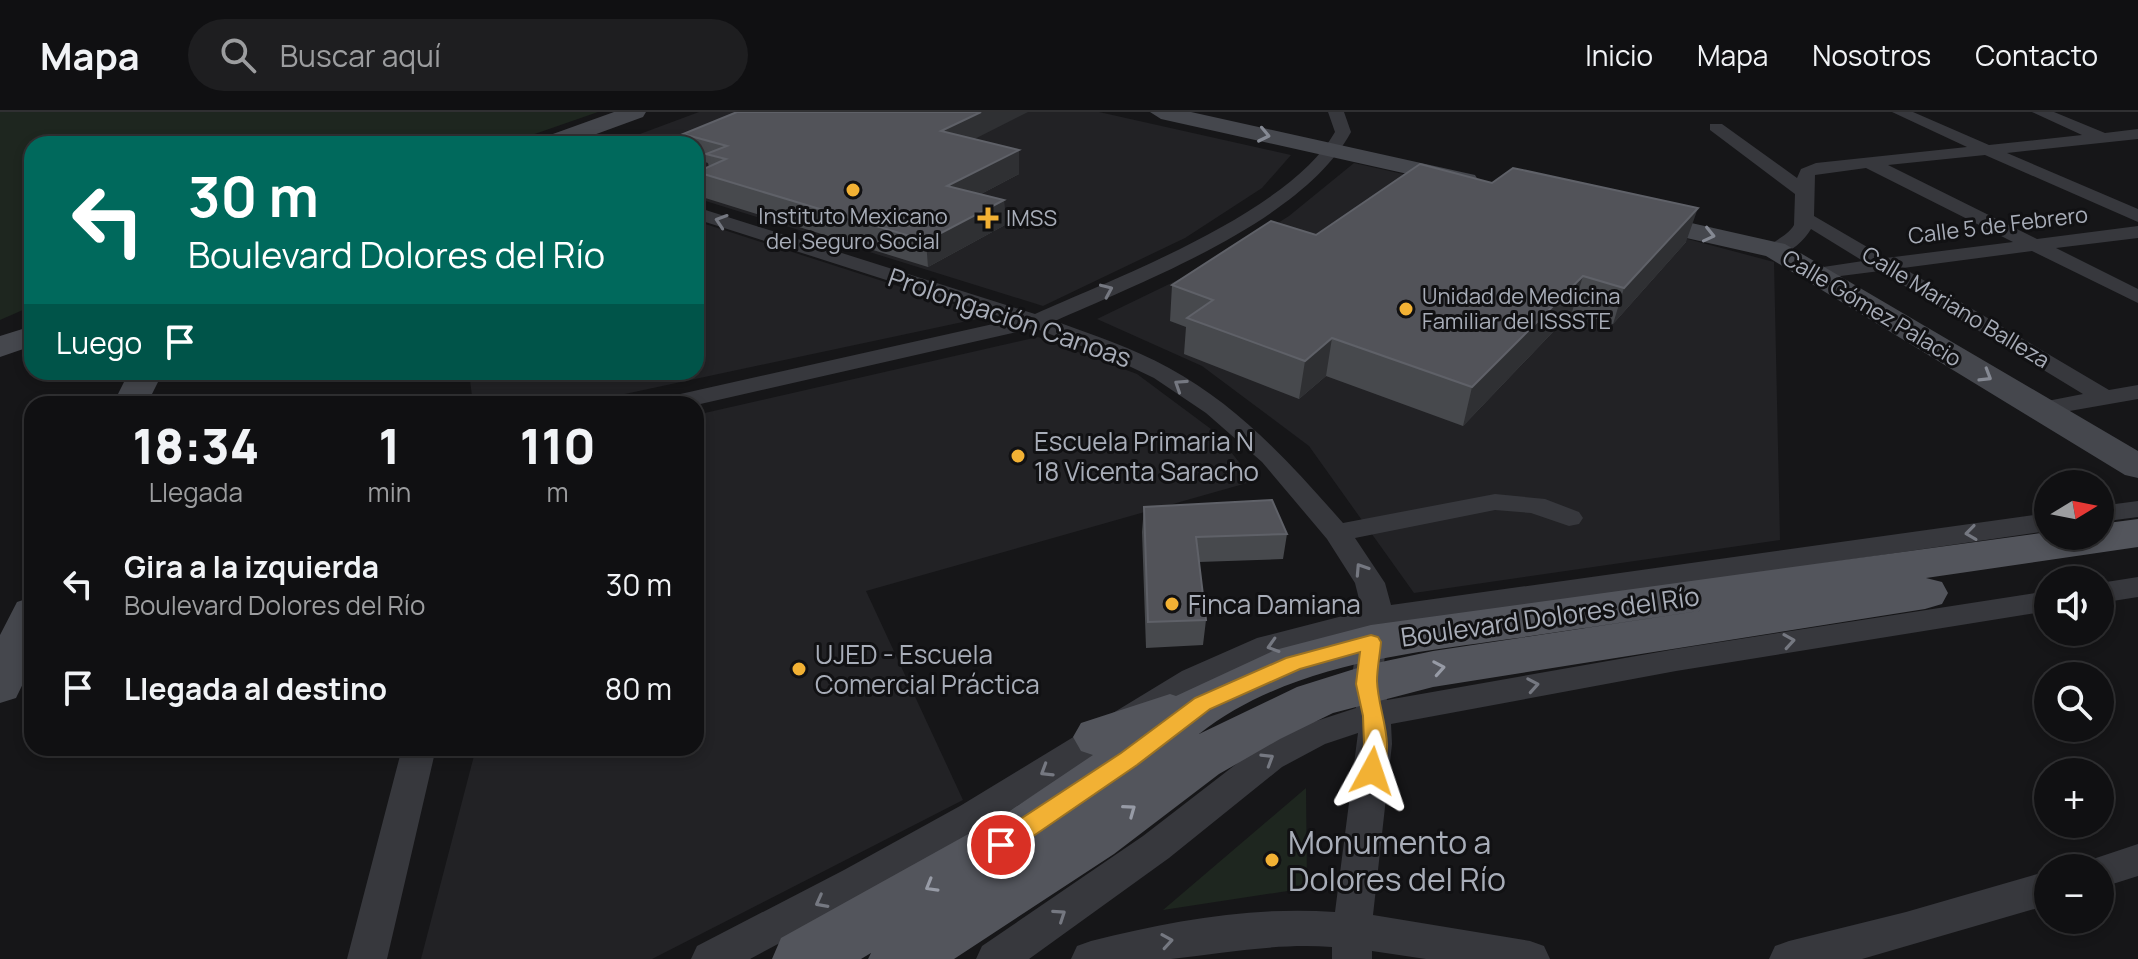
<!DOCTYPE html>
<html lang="es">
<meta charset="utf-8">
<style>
:root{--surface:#101012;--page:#1e1e20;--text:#f1f3f6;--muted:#9c9d9f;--line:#303032}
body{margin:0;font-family:Manrope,sans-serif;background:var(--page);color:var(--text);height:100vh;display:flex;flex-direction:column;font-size:30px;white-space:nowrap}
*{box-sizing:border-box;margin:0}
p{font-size:26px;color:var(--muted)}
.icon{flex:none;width:44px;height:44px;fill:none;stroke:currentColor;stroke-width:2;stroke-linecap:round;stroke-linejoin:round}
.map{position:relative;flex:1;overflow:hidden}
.sheet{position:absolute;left:24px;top:284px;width:680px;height:360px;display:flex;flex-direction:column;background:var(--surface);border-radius:24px;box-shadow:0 4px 12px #0003,0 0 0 2px var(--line)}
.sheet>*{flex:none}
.banner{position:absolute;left:24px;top:24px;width:680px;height:244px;border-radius:24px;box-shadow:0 4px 12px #0003,0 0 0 2px var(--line);background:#00695c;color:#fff;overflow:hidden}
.needle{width:52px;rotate:80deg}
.controls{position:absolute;left:2034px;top:358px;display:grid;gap:16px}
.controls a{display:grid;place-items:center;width:80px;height:80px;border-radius:50%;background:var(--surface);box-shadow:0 4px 12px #0003,0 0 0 2px var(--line);font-size:40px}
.pin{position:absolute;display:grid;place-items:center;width:68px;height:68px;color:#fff;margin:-34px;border:4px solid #fff;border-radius:50%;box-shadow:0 2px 8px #0007}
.me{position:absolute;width:88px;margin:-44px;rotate:5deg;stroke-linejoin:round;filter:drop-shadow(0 0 6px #0008)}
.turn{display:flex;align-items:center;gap:28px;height:168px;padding:0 32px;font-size:36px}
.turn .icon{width:104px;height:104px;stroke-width:2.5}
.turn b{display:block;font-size:56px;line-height:68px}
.then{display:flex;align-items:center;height:76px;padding:0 32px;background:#0003;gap:16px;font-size:30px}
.eta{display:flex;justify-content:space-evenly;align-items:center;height:136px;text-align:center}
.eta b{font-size:48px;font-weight:800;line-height:56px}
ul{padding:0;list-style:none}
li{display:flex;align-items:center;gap:24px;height:104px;padding:0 32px}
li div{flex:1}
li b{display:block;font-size:30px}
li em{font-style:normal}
header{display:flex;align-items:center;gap:48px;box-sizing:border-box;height:112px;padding:0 40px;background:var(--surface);border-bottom:2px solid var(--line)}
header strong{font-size:38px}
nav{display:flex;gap:44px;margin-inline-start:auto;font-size:28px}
.search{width:560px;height:72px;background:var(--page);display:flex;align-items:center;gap:20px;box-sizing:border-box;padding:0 28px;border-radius:44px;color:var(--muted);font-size:30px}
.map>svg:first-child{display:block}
</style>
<header>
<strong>Mapa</strong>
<div class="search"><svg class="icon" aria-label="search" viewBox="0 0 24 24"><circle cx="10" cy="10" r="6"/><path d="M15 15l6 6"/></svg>Buscar aquí</div>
<nav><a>Inicio</a><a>Mapa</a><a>Nosotros</a><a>Contacto</a></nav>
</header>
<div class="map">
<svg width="2138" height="847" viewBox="0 0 2138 847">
<rect width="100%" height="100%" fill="#161618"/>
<path fill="#222225" d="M699,0H1099L1291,43L1262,76L1185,126L1043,194L696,86V32H613Z
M1354,51L1665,121L1774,150L1780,428L1414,481L1309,334L1202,254L1097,207L1221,147L1289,104Z
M696,109L991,204L578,292H473L469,260H696Z
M1038,225L1137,262L1215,320L1254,369L866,479L963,688L652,847H421L476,636H696V303Z"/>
<path fill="#1e261f" d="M0,0H598L506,32H32V194L0,208Z
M1306,676L1307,776L1163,798Z"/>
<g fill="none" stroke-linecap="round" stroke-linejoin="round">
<path fill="#37383d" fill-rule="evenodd" d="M1328,0H1344L1351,20C1303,109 1144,169 1055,209C1093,223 1133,236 1169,256C1239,294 1291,352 1343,411L1495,382L1545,387L1579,400L1583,406L1579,412L1569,414L1531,401L1495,398L1355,426L1385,471L1391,493L2048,401V419L1392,514C1384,537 1381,563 1387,588L1676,537L2048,479V499L1676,559L1391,612L1392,632L1373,803L1530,829L1544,834L1550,847H1426L1372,839V847H1332V835C1277,831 1225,841 1171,847C1138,847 1103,847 1071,847L1077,834L1091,829C1171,809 1252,794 1335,800L1358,621L1325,632L1282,655L1169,746L1029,847H976L982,834L1143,724L1257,636L1301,614L1356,596L1351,572L1358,521L1278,542L1204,575L986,714L872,782L750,847H691L697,834L844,758L960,694L1182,559L1257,526L1362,499L1355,471L1327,427L1262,350L1206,301L1154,266L1110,245L1034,216L696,293L655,292L658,287L667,285L1011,208L696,107V95L1035,202C1118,165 1290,100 1335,20Z
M1892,0H1913L1989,33L2082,23L2032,0H2054L2105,21L2138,17V27L2007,41L2138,97V110L1985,43L1888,53L2037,127L2138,114V126L2056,136L2138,177V191L2032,139L1903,156L2109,278L2138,273V287L2041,304L2032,302L2029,297L2032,292L2083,282L1880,159L1817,167L1810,165L1807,161L1810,157L1863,149L1811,117C1802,132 1785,146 1768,142L1765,138C1773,128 1787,125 1794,113L1795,82L1710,18V12H1722L1797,66L1801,57L1816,51L1967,35ZM1866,56L2013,130L1886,146L1814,104L1815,63Z
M2138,389V405L2100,410V394Z
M2138,465V485L2100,491V471Z
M402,636H436L387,847H347Z
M2138,732V764L2100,776V756H2083L2087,749Z
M2048,759V793L1862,847H1769L1775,834L1789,829L1906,800Z"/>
<path fill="#45474d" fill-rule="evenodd" d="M614,0H646L643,5L569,32H535L539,27Z
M1150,0H1191L1466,61L1475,63L1478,68L1475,73L1466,75L1161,7Z
M1638,99L1785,132L2138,339V366L2125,363L1766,144L1629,113L1625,107L1629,101Z
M32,214V234L0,245V224Z
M129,260H163L147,292H113Z
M32,485V553L16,586L0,591V523L17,490Z"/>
<path fill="#53555c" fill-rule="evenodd" d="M2138,407V435L1926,466L1942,470L1948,481L1942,492L1925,497L1433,575L1333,601L1280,627L1219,662L1114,742L954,847H868L871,841L861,847H772L781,826L1008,700L1093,643L1081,639L1073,625L1081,611L1170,582L1176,584L1275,538L1371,513L2048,420V424H2100V412ZM1739,493L1433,539L1367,553L1297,575L1199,622C1288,553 1403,542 1510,527C1587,516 1663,504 1739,493Z"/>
</g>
<path fill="#47494d" d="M683,22L974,27L1019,62L981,82L1004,88L1005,113L928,155L702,85L697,60L709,55L708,51L696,47V32H686Z
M1316,123L1686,130L1613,212L1572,200L1463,314L1326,264L1299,287L1184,242L1186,215L1170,209L1172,173Z
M1144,395L1287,422L1283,447L1199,450L1206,508L1203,533L1146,536L1142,420Z"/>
<path fill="#2f3033" d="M981,0H1028L943,43L941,19Z
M1019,38V62L949,99L947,74Z
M1004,88L1005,113L928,155L926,129Z
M1698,96L1686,130L1613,212L1624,176Z
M1583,164L1572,200L1463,314L1472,275Z
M1332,226L1326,264L1299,287L1305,249Z"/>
<path fill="#525359" stroke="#5f6168" stroke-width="2" d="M737,0H981L941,19L1019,38L947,74L1004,88L926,129L697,60L726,47L706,42L727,34L683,22Z
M1420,52L1492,71L1513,56L1698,96L1624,176L1583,164L1472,275L1332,226L1305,249L1187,206L1213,188L1172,173L1271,109L1316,123Z
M1272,388L1287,422L1196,425L1206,508L1148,510L1144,395Z"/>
<defs><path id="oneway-chevron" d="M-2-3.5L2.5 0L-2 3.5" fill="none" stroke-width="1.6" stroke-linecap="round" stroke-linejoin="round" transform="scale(2)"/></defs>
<g stroke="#858993">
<use href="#oneway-chevron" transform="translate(1264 23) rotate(12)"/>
<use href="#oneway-chevron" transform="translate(1709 123) rotate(13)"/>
<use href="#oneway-chevron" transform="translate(1986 264) rotate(31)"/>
</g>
<g stroke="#757881">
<use href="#oneway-chevron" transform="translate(721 109) rotate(-162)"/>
<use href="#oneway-chevron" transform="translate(1107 178) rotate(-24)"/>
<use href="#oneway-chevron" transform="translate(1180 273) rotate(-147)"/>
<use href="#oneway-chevron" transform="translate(1971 421) rotate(172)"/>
<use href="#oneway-chevron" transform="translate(1361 457) rotate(-123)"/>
<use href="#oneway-chevron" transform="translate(1789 529) rotate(-9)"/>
<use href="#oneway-chevron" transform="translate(1273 534) rotate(163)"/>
<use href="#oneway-chevron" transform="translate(1533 573) rotate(-10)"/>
<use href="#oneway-chevron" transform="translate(1268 647) rotate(-32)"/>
<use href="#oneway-chevron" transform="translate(1046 659) rotate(148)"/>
<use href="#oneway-chevron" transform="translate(821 790) rotate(152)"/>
<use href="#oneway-chevron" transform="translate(1060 803) rotate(-34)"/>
<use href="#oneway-chevron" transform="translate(1167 829) rotate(-9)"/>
</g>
<g stroke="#979ba6">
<use href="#oneway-chevron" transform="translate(1439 556) rotate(-10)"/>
<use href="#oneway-chevron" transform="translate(1130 698) rotate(-36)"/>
<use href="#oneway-chevron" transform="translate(931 774) rotate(150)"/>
</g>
<path fill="#f2b134" stroke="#9d7322" stroke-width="2" d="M1371,523L1378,525L1381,530C1380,543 1377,556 1377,569C1378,601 1397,632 1380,665L1372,668L1364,665L1360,659L1364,632L1363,604L1356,572L1360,540L1300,557L1210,597L1137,653L1010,740L1001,743L993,740L989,733L993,725L1121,641L1195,586L1286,546Z"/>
<g fill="#f2b134" stroke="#111113" stroke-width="3">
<circle cx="853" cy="78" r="8"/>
<path d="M984 94h8v8h8v8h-8v8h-8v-8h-8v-8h8z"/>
<circle cx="1406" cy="197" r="8"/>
<circle cx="1018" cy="344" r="8"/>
<circle cx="1172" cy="492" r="8"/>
<circle cx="799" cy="557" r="8"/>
<circle cx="1272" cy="748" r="8"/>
</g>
<g text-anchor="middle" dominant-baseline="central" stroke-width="6" stroke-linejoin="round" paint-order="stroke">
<g font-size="22" fill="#a8adb8" stroke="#111113" text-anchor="start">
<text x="853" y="104" text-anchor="middle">Instituto Mexicano<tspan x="853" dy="25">del Seguro Social</tspan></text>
<text x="1006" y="106">IMSS</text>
<text x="1422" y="184">Unidad de Medicina<tspan x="1422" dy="25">Familiar del ISSSTE</tspan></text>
</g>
<g font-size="22" fill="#a8adb8" stroke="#111113">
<text transform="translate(1998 113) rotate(-7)">Calle 5 de Febrero</text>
<text transform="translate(1956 195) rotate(31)">Calle Mariano Balleza</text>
<text transform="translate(1872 196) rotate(31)">Calle Gómez Palacio</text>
</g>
<g font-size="26" fill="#a8adb8" stroke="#111113">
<text transform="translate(1010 205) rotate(19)">Prolongación Canoas</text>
<text transform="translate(1550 504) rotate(-8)">Boulevard Dolores del Río</text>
</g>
<g font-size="26" fill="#a8adb8" stroke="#111113" text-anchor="start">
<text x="1034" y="329">Escuela Primaria N<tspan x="1034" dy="30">18 Vicenta Saracho</tspan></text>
<text x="1188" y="492">Finca Damiana</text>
<text x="815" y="542">UJED - Escuela<tspan x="815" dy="30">Comercial Práctica</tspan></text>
</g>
<g font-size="32" fill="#a8adb8" stroke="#111113" text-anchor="start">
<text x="1288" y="730">Monumento a<tspan x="1288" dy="37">Dolores del Río</tspan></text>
</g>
</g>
</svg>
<div class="controls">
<a><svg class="needle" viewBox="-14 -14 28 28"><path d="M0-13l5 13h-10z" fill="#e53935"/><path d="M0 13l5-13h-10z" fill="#9c9d9f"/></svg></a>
<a><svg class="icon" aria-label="sound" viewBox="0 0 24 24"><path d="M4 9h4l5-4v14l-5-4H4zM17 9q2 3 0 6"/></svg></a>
<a><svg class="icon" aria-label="search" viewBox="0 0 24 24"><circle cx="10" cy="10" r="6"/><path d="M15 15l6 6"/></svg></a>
<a>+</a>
<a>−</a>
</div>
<div class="pin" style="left:1001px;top:733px;background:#d93025"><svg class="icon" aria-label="arrive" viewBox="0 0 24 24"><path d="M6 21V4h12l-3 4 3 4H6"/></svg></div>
<svg class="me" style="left:1372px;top:659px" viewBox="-20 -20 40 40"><path d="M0-17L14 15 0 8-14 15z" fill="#f2b134" stroke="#fff" stroke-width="4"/></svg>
<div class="banner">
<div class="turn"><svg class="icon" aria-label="left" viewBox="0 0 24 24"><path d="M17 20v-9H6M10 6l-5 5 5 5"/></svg><div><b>30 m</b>Boulevard Dolores del Río</div></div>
<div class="then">Luego<svg class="icon" aria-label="arrive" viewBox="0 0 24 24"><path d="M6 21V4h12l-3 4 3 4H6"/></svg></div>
</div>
<section class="sheet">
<div class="eta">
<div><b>18:34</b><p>Llegada</p></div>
<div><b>1</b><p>min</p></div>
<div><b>110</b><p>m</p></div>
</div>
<ul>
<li><svg class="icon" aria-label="left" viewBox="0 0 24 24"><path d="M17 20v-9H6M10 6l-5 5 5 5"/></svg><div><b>Gira a la izquierda</b><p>Boulevard Dolores del Río</p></div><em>30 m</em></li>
<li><svg class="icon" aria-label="arrive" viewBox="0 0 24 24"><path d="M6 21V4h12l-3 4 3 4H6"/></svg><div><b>Llegada al destino</b></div><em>80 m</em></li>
</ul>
</section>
</div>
